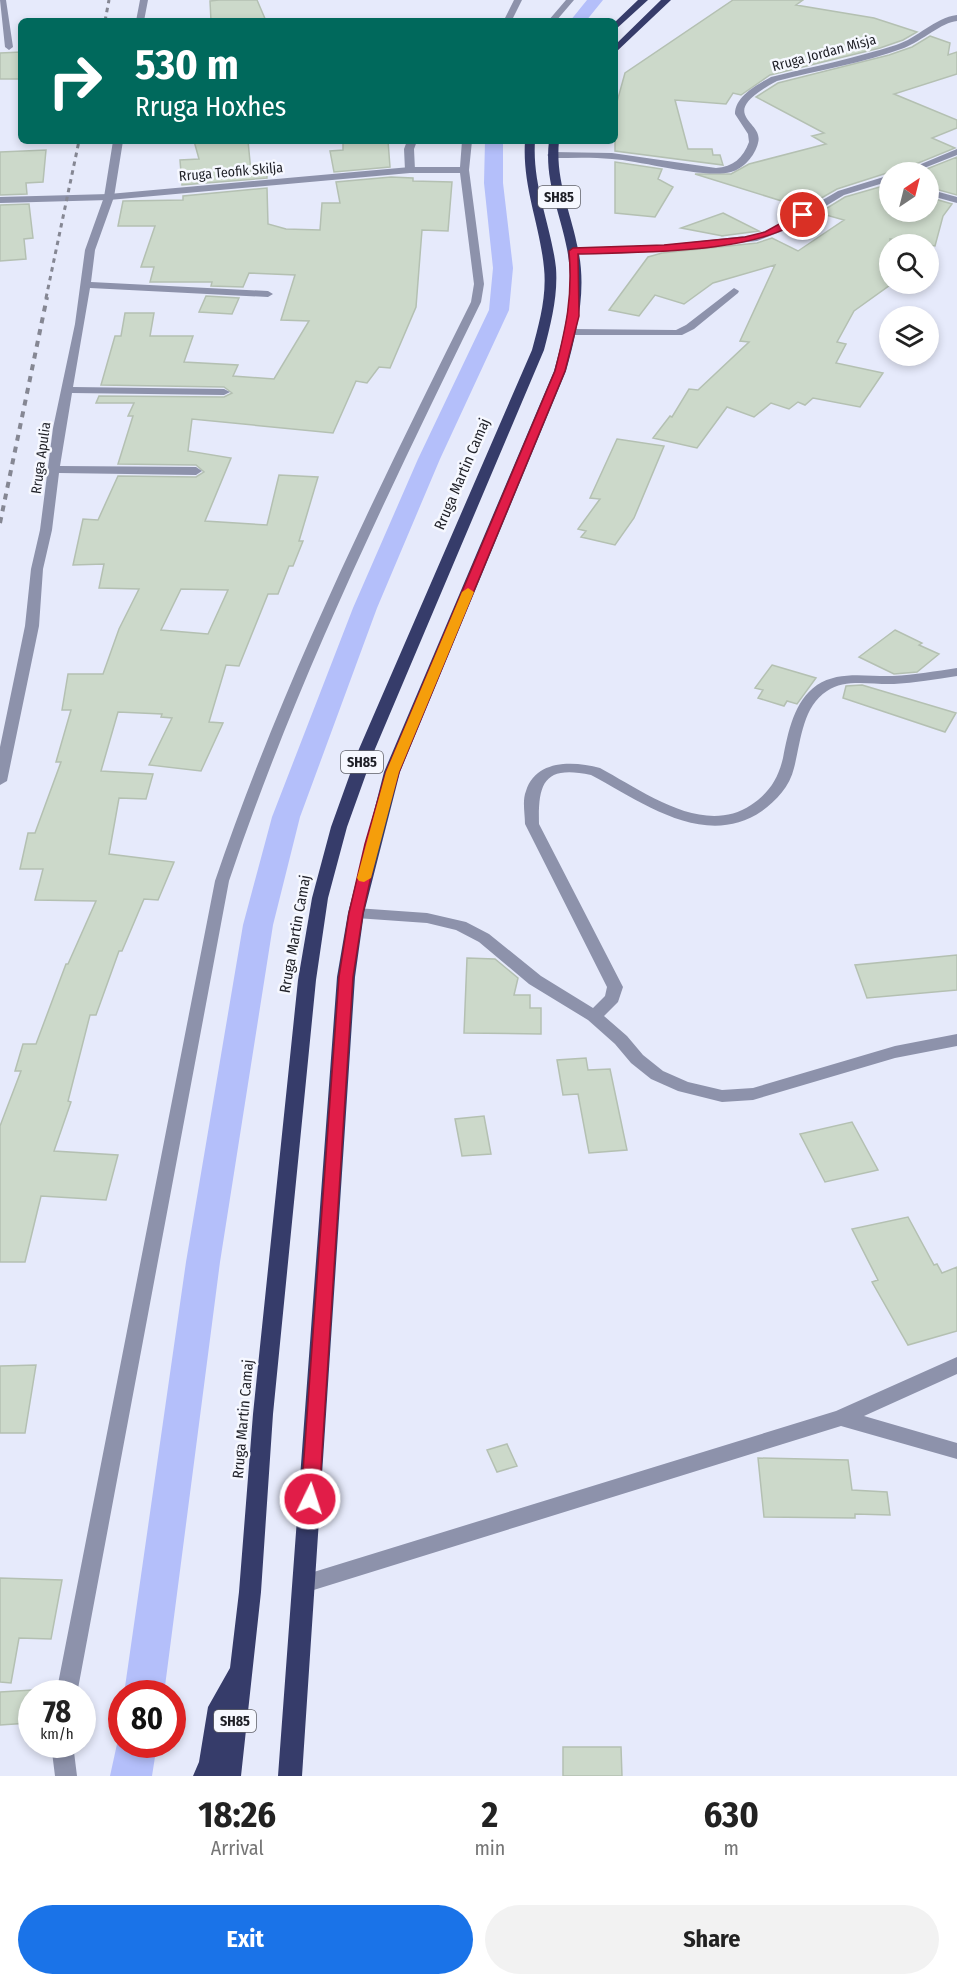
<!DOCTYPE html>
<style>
:root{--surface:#fff;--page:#f2f2f2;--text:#222;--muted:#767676;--accent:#1a73e8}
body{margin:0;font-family:"Fira Sans Condensed",sans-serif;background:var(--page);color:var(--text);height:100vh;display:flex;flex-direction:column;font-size:22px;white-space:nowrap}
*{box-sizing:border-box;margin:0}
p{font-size:20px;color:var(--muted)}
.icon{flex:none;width:33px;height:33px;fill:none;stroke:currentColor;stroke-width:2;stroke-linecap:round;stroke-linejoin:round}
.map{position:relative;height:1776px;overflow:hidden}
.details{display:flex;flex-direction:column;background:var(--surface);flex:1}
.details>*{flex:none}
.hud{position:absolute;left:18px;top:18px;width:600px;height:126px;border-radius:9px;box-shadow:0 3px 9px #0003;background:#00695c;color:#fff;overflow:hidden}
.needle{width:39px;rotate:35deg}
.fabs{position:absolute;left:879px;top:162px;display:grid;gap:12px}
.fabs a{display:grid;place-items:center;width:60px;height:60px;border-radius:50%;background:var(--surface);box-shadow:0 3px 9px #0003;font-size:30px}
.speed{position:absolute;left:18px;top:1680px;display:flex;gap:12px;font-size:30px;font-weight:700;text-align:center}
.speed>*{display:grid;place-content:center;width:78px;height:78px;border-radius:50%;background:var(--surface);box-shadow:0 3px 9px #0003;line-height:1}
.speed small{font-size:15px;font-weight:400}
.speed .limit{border:9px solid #d22;background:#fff;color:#111}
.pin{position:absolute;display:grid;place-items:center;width:51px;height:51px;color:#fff;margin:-26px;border:3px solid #fff;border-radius:50%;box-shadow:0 2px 6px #0007}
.me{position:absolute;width:66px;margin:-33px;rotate:4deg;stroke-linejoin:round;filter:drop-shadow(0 0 4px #0008)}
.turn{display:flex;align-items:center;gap:21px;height:126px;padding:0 18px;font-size:27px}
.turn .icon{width:78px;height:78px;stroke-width:2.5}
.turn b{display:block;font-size:42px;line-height:51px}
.eta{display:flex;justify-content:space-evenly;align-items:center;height:102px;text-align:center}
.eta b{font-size:36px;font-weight:700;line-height:42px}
.button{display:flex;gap:12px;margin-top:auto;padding:12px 18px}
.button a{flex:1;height:69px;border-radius:36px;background:var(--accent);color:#fff;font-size:24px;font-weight:700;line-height:69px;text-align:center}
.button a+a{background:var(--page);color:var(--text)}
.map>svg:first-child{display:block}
</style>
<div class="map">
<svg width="957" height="1776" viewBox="0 0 957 1776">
<rect width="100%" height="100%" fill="#e6eafb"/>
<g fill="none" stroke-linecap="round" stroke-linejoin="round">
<path fill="#b4bffa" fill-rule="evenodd" d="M587,0H603L586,21H570Z
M485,141H503V183L513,268L509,310L440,459L377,608L300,817L273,925L220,1262L164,1694H124L186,1262L243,925L272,817L353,608L418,459L489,310L493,268L484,183Z
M122,1733V1744H157L152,1776H110L117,1744Z"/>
</g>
<path fill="#ccd9ca" stroke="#b4c0b2" stroke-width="1.5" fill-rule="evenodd" d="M219,0H257L266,21H211L210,1Z
M733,0H803L796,5L874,18L917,32L903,40L880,48L770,75L741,95L733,93L726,104L675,100L688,149H712L713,155H720L723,165L615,151V109L625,73Z
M930,36L950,43L948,55L957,52V74L894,94L957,120V128L932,138L955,148L901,170L900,172H890L837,189L804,208L695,174H731L749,164L826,144L812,136L824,133L756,97L778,83L889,55L912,47Z
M21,52V79H0V53Z
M194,141H248L251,172L267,171V178L182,185L180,160L199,159Z
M343,141H388L390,167L334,172L330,151L343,150Z
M46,150L43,182L26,183L27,194L0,195V152Z
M957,157V195L928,187V172H919Z
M615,162L662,169L658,179L673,187L655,217L615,213Z
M391,177L413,178V181L452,182L448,231L422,230L416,307L390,368L379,367L367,383L356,381L333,433L192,419L188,451L231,458L205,521L267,525L279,475L318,477L299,541H303L293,566H289L278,594H268L239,666L226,665L209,722L223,723L201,771L149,765L172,718L161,717L162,714L118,712L101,771L153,774L146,799L119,798L109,854L174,862L158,900L144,899L122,951H119L96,1015H90L68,1101L71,1102L54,1151L118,1155L106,1200L41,1196L25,1262H0V1126L21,1071H15L23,1044H36L66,964H68L96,901L35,900L43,869H20L28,833H35L61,762H56L71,710H62L68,674H103L119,629L139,589L99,588L104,564L73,565L83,519L98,520L118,476L196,477L204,472L196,465L118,464L133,416H128L134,403H96L99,396L224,397L232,393L224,387L101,385L115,336H121L125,313H154L150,336H193L184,362L238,365L233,376L274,379L309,321L281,320L295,275L249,273L243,287L211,286L212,282H150L154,267H141L155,226H118L123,201L183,200V196L267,188L268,224L286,229L320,230L322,203H340L336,182ZM181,589L228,590L208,634L161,630Z
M890,184V212H928V197L952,204L943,216L935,246L890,239V285L854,311L837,342L846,344L836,363L883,373L860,407L813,398L805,405L798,402L789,409L771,403L754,417L727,407L697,448L653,438L670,416L672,417L689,389L698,390L749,342L740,341L775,265L713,283L684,304L655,295L639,316L609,310L648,257L662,253L757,243L772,238L798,251L844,220L819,213L845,197Z
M29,204L33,238L24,239L26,259L0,261V205Z
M723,213L759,231L721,236H723L681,228Z
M206,296L239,298L232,314L199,312Z
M617,439L664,446L634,518L615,545L581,537L586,531L578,529L600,499L590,498Z
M895,630L922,643L919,645L939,654L917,672L894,674L859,657Z
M772,665L816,678L797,704L787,701L784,706L758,698L763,690L755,688Z
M862,685L956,713L945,732L843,698L846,686Z
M957,955V990L867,998L855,965Z
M467,958L495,959L518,978L514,995H530V1008H541V1034L464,1033Z
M586,1058L588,1070L610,1069L627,1150L589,1153L578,1094L563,1095L557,1060Z
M484,1116L491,1154L462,1156L455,1119Z
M852,1122L878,1170L825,1182L800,1134Z
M908,1217L934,1265L937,1264L942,1273L957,1267V1331L908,1345L872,1282L878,1280L852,1229Z
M36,1365L25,1433H0V1366Z
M507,1444L517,1466L497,1472L487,1450Z
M758,1458L848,1460L852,1490L887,1492L890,1515L855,1514V1518L764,1517Z
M0,1578L62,1580L51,1639L19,1638L11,1683L0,1682Z
M32,1690L29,1723L0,1725V1692Z
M563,1747H621L622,1776H563Z"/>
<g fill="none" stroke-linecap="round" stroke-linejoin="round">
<path fill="#8d92ab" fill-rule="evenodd" d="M0,0H6L13,47L9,50L5,47Z
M140,0H148L144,21H136Z
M514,0H522L513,18L516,21H507L505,18Z
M957,15V21C942,22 922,41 904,48C863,63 819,70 777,81C712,116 765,120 758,143C755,156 743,169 731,172C704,179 643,161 612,159C592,157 572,158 552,158L547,155L552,152L612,153L716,168C733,167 743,158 749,142L748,134L735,114C735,96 757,85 771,77C812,67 855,58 896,45C918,38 934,18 957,15Z
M113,141H123L114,197L95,250L91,282L268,291L273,294L268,297L90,288L73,387L224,389L230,392L224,395L72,393L60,466L196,467L202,471L196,475L59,473L52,530L43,569L39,626L7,781L0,785V747L25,626L31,569L40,530L53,428L75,324L85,250L104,197Z
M407,141H417L414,149L415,170L410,173L405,170L404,149Z
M957,149V155L914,172H902Z
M890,175V181L844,195L788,229L757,241L664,251L573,254L568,251L573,248L664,245L755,235L780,225L838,191Z
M928,189L957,197V203L928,195Z
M734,288L739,291L738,293L694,329L682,335H571L566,332L571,329L676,330L686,325Z
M957,668V676C936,679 915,683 894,684C872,685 846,678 827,691C802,707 801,742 794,768C790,786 776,801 762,811C705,850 642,802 591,775C544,765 538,783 539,824L623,987L618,1002L604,1016L627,1036L643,1055L663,1071L688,1082L722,1090L753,1088L895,1046L957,1034V1046L895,1058L753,1100L722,1102L678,1091L651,1079L631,1063L615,1044L588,1020L529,984L479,942L456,930L427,923L356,918L348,913L356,908L427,913L466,922L489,934L541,976L593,1008L605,996L607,987L525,824C525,813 522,801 526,791C536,759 574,761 600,768C643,791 703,837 751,805C769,793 778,779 783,758C788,732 794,701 817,685C840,670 868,677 893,676C915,675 936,671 957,668Z
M957,1357V1374L864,1416L957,1443V1459L841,1426L304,1593L297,1590L294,1584L297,1578L304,1575L836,1411Z"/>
<path fill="#8d92ab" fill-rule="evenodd" d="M566,0H574L556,21H548Z
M462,141H472L469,170L484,284L481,302C389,491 296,681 229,881L77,1694H56L215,881C283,681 377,491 471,302L474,284L460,173H410L109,200L0,203V197L109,194L410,167H460Z
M51,1744H73L77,1776H55Z"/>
<path fill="#363c6a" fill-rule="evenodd" d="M638,0H648L615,30V22Z
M661,0H671L615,53V45Z
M525,141H535C532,186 551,224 556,268C558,296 551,323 544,350L375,749L347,827L328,898L316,980L273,1414L261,1592L241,1776H193L199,1762L208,1707L230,1668L239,1592L253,1414L298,980L312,898L331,827L359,749L532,350C539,324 547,296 544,268C540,225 522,186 525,141Z
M549,141H559C555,180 571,212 578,249C587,290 577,331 566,371L400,772L364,913L355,977L302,1776H278L337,977L348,913L384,772L554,371C565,332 575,290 567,249C560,212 544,180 549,141Z"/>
<path stroke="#858793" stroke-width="3" stroke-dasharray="4.5 4.5" stroke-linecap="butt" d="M105,21L109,0
M46,298L79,141"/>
<path stroke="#858793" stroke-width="4" stroke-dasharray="6 6" stroke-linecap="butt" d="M0,523L47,297"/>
</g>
<path fill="#e11d48" stroke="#92132f" stroke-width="1.5" d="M799,213L807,215C763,255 637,252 578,254L579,316L565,371L399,772L378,844L363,913L353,977L319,1499L316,1505L310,1507L304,1505L301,1499L339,977L349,913L365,844L386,772L555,371C566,327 573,297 569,251L573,248L664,245L745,237L765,232Z"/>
<path fill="#f59e0b" d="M468,588L474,592L399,772L371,878L364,882L359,881L357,878L386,772L462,592Z"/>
<g text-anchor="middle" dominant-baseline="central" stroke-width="5" stroke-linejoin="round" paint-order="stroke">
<g font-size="14" fill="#1e1f26" stroke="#f6f8ff">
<text transform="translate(824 53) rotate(-15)">Rruga Jordan Misja</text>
<text transform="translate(231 172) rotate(-5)">Rruga Teofik Skilja</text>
<text transform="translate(41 458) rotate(-82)">Rruga Apulia</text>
</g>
<g fill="#f6f8ff" stroke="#5f6067" stroke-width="1.5">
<rect x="538" y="186" width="42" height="22" rx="4.5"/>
<rect x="341" y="751" width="42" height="22" rx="4.5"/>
<rect x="214" y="1710" width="42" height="22" rx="4.5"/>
</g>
<g font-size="14" font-weight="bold" fill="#1e1f26">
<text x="559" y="197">SH85</text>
<text x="362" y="762">SH85</text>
<text x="235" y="1721">SH85</text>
</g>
<g font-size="15" fill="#1e1f26" stroke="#f6f8ff">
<text transform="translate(462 474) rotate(-67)">Rruga Martin Camaj</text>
<text transform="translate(295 934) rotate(-80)">Rruga Martin Camaj</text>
<text transform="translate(243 1419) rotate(-85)">Rruga Martin Camaj</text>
</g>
</g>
</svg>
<div class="fabs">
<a><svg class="needle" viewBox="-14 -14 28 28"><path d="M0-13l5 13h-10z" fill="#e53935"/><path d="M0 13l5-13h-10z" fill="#767676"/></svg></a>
<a><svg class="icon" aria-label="search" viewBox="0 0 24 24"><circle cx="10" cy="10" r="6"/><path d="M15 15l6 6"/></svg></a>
<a><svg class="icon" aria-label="layers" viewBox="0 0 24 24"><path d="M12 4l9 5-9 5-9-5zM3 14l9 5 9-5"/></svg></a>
</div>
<div class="speed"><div>78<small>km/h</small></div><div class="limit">80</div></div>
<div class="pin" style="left:803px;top:215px;background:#d93025"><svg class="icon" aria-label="arrive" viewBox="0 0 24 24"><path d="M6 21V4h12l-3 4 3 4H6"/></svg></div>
<svg class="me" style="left:310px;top:1499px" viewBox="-20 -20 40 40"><circle r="17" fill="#e11d48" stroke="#fff" stroke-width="3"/><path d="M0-11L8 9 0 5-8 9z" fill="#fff"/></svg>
<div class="hud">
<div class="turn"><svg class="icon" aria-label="right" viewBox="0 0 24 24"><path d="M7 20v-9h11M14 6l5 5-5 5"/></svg><div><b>530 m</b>Rruga Hoxhes</div></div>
</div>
</div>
<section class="details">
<div class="eta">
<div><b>18:26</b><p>Arrival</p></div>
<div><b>2</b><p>min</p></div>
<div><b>630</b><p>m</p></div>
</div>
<div class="button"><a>Exit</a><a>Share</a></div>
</section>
